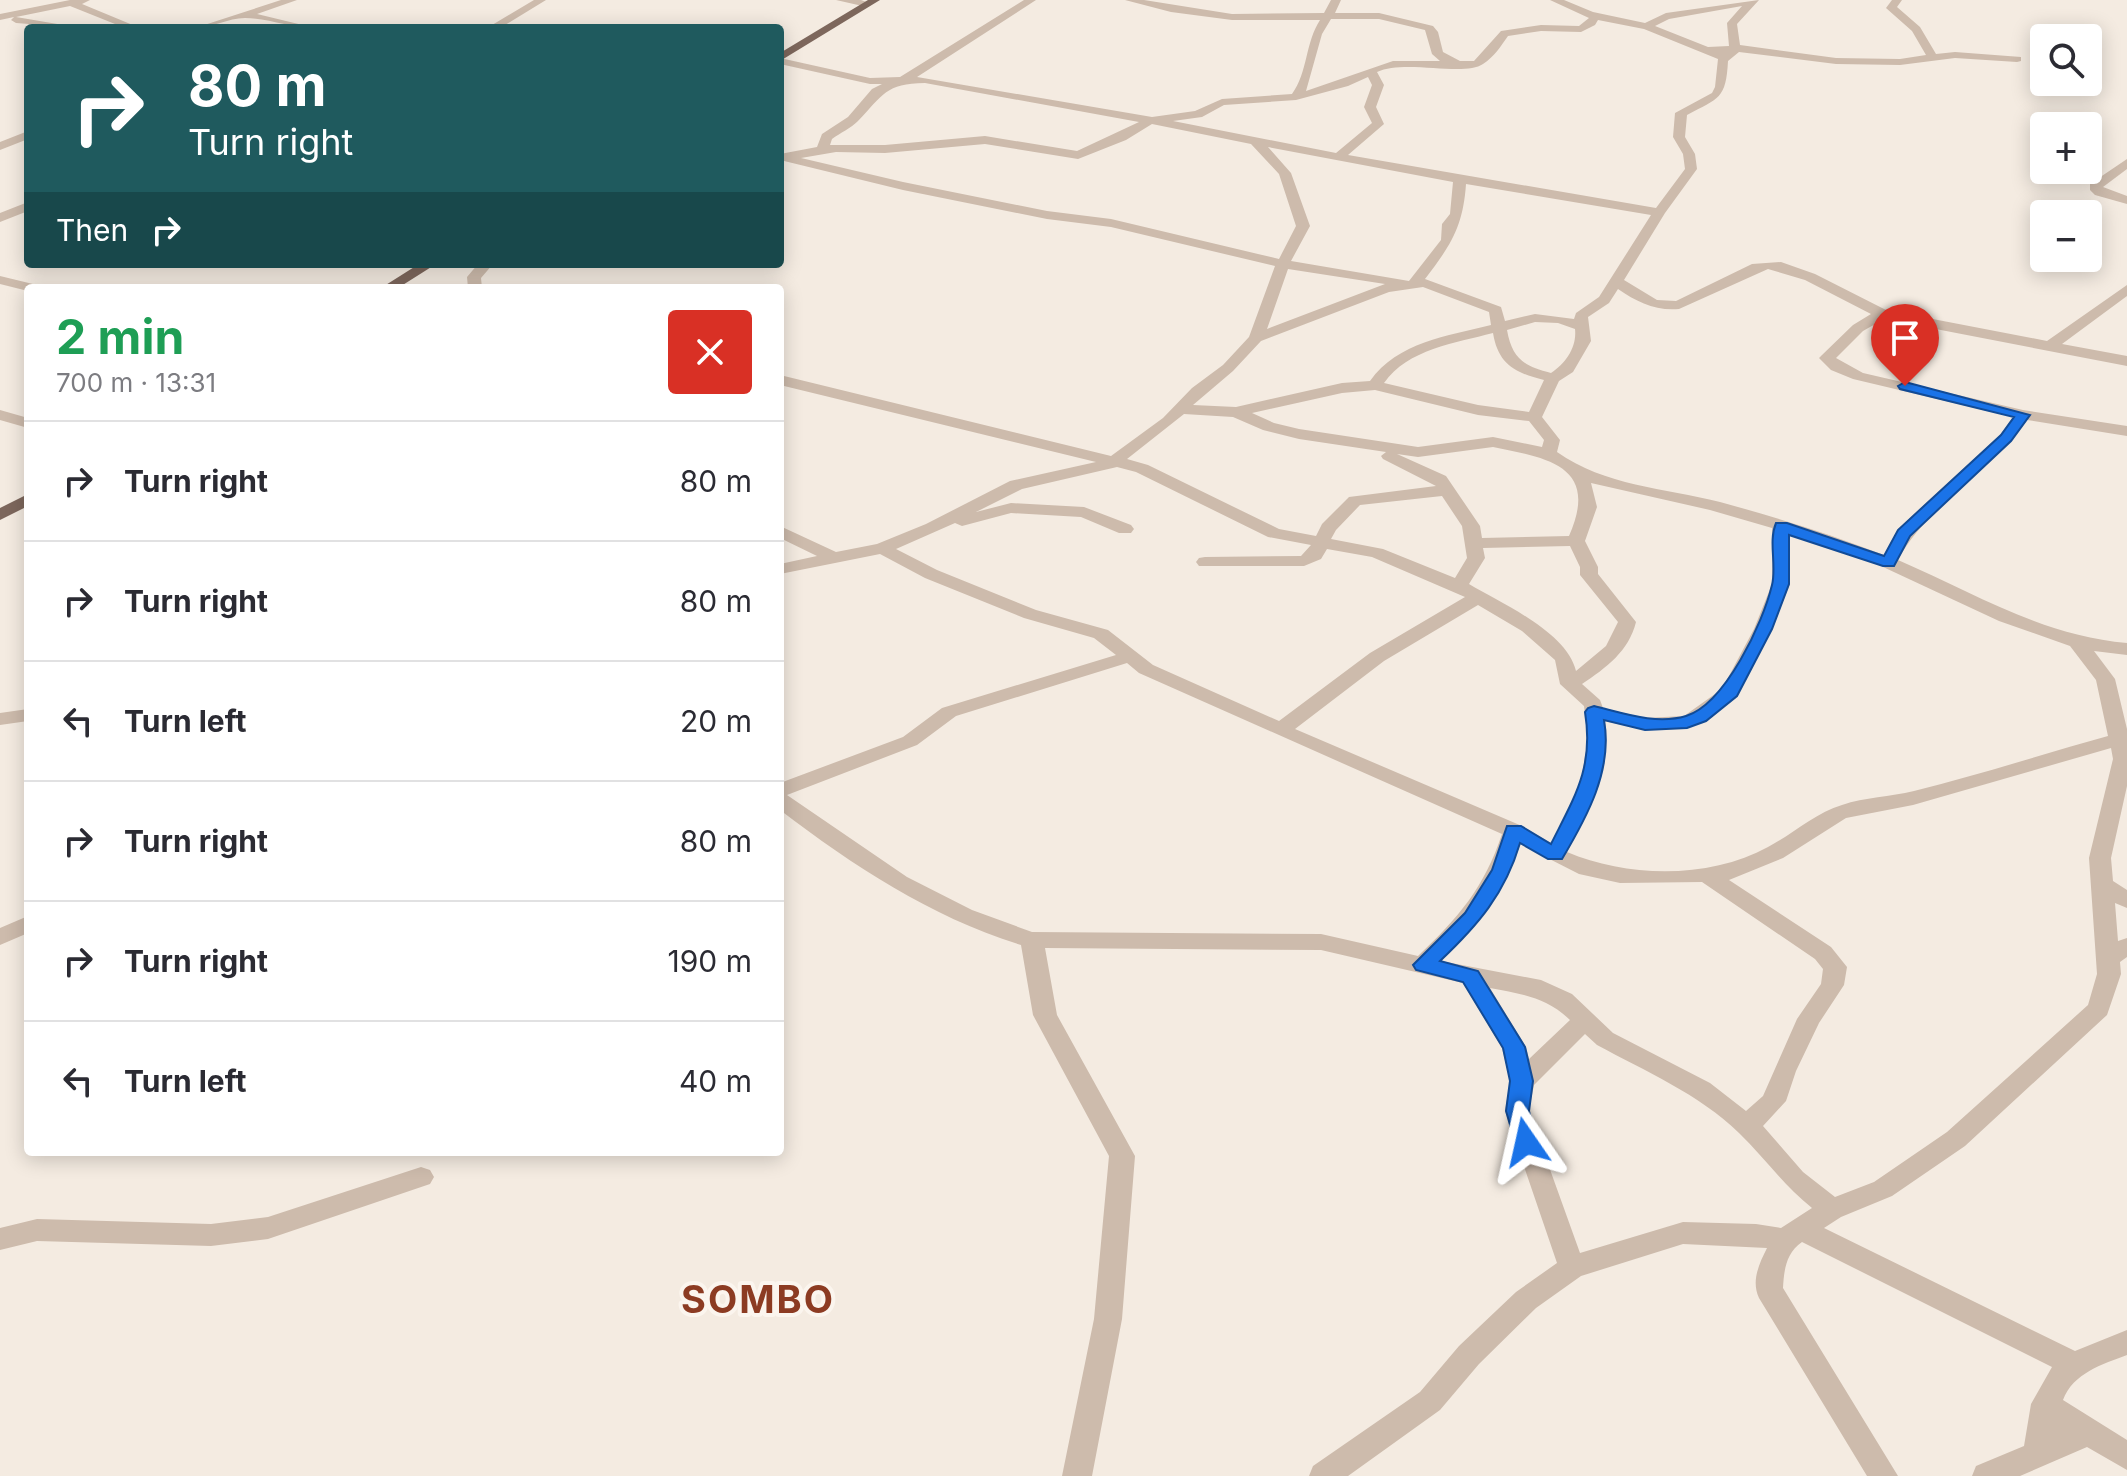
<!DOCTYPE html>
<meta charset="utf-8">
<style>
:root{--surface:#fff;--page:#f7f7f7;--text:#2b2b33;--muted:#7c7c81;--line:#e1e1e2}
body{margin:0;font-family:Inter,sans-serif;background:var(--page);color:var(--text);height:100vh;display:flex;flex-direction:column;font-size:30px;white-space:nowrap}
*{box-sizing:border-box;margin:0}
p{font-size:26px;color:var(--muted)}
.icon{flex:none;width:44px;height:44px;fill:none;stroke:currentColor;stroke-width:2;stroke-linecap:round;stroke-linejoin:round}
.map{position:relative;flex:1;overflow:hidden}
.side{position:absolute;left:24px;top:284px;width:760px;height:872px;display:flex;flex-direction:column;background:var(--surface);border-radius:8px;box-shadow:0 4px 20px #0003}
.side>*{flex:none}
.hud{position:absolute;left:24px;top:24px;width:760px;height:244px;border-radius:8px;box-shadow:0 4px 20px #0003;background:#1f5a5e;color:#fff;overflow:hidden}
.controls{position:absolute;left:2030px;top:24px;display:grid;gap:16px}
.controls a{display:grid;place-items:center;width:72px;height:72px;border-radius:8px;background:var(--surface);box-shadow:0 4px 20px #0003;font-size:40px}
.pin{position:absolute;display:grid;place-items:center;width:68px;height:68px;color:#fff;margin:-82px -34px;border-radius:50% 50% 50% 0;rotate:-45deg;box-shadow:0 0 8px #0007}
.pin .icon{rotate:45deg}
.me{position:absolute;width:88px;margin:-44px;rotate:349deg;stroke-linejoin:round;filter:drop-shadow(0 0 6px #0008)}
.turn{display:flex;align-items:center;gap:28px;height:168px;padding:0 32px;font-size:36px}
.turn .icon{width:104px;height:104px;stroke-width:2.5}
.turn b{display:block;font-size:56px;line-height:68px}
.then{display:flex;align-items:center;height:76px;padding:0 32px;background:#0003;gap:16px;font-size:30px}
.round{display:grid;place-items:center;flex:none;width:84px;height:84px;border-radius:8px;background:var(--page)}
.headline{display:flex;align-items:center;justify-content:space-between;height:136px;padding:0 32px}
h1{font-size:48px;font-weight:700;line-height:60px;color:#1e9e55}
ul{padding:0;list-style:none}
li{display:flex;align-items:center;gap:24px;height:120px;padding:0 32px;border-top:2px solid var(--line)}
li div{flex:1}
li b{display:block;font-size:30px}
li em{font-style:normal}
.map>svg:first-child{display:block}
</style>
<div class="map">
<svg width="2127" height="1476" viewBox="0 0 2127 1476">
<rect width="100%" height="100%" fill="#f4ebe1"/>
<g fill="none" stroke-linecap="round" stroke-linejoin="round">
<path fill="#cdbbac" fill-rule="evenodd" d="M70,0H90L82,4L140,28H125L70,6L16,17L81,28L16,23L11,20L14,17L0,20V14Z
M281,0H297L257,14L315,28C291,28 268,18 245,18C228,18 212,28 195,28Z
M534,0H546L500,28H487Z
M836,0H861L872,4L867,7Z
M1024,0H1036L917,77L1152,117L1195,111L1222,99L1292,94C1308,72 1305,43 1320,20H1232L1171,12L1125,0H1144L1232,14L1324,13L1331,0H1341L1335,13H1379L1433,26L1438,32L1443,52L1460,61H1474L1501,31L1541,25L1579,26L1589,18L1550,0H1564L1593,12L1645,23L1666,13L1759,0L1737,24L1740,45L1836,58L1900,59L1926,55L1912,31L1886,8L1892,0H1902L1897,7L1920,27L1936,54L1955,52L2021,57V61L2017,62L1955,58L1900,65L1836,64L1739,52L1728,61C1726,99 1719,98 1687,115L1685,137L1695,154L1697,169L1665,213L1624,280L1657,300L1676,301L1752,264L1781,262L1815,274L1886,310L2047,341L2127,285V296L2062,344L2127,356V366L1884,319L1863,331L1836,358L1863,373L2023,410L2127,426V436L2027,420C1990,472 1928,504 1898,560C1974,593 2043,636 2127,643V655L2094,651L2115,679L2127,729V786L2111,858L2113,881L2127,890V908L2115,903L2118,941L2127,938V957L2120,962L2121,974L2107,1015L1965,1146L1892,1196L1841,1217L1824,1228L2075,1351L2127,1330V1355C2103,1364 2073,1373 2063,1400L2127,1440V1470L2087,1447L2020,1476H1972L1976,1466L2024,1446L2031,1404L2052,1367L1802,1242C1786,1253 1784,1270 1783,1288L1898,1476H1867L1759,1298C1751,1281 1759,1264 1767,1248L1683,1244L1581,1276L1536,1308L1479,1364L1440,1410L1348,1476H1309L1313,1466L1420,1392L1459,1346L1516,1292L1557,1263L1505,1111L1510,1081L1502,1048L1463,983L1321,950L1045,948L1057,1015L1135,1156L1122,1319L1092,1476H1062L1094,1319L1109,1156L1033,1015L1021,945C931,917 855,867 780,810V783L903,737L942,708L1116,655L1094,638L1024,618L925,578L880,554L780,574V564L817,556L780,538V526L836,552L877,544L926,524L1010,481L1096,462L780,385V375L1111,456L1163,418L1192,388L1223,365L1249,337L1275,266L1111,227L1047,219L903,190L780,160V154L817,147L822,134L848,117L872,89L882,84H870L780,64V58L870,78L900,77ZM1742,6L1727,23L1729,46L1708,47L1655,26L1669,19ZM1331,19H1379L1425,30L1432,54L1440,61H1393L1306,91L1322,34ZM1598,20L1644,29L1718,59L1715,87L1712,93L1675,113L1673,137L1683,154L1685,169L1656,208L1348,155L1384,124L1376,107L1384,85L1377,72C1405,59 1464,77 1483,64C1494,57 1501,46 1508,36L1541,31L1581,32L1595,25ZM1368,77L1372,85L1364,107L1372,123L1336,153L1173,121L1202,117L1224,105L1296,100L1348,86ZM925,83L1139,122L1077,151L985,136L885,145H830L832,139C840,133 851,128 858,121C884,94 885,84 925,83ZM1152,124L1251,144L1279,174L1296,226L1279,259L1111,219L1047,211L903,182L801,158L836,152L885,153L985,144L1078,159L1126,140ZM1268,147L1453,182L1450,214L1442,224L1441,240L1409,281L1291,261L1310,226L1291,173ZM1466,184L1651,215L1599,297L1576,313L1574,319L1535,314L1505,321L1501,307L1425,279C1451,245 1463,227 1466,184ZM1288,269L1385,284L1267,329ZM1768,269L1805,280L1871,314L1853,325L1822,355L1819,358L1831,370L1853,379L2013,417L2000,435L1898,529L1884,555C1830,534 1775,517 1720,502C1664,488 1605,486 1557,452L1560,440L1542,417L1559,381L1573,372L1591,341L1588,317L1609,303L1618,289C1637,302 1655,311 1679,309ZM1423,287L1489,312L1491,325C1447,336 1398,342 1370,381L1342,383L1236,407L1193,405L1233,371L1261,341L1389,292ZM1535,322L1558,323L1575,329C1577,347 1566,363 1551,373C1523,366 1512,358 1507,330ZM1493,333C1498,364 1515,373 1544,380L1529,412L1478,405L1384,383C1408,349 1455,343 1493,333ZM1375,390L1478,415L1529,421L1544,440L1542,447L1493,437L1418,447L1299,429L1274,423L1252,413L1342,393ZM1184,414L1233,417L1263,430L1299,439L1386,452L1381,456L1383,459L1436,486L1349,497L1322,524L1316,536L1279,529L1148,465L1127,459ZM1493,447C1548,458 1600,466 1569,536L1482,538L1480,526L1446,476L1397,454L1418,457ZM1117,467L1136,472L1268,537L1311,545L1301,556L1205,557L1199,558L1196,562L1199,566H1304L1321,559L1327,549L1372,557L1465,597L1370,653L1279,721L1153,665L1108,630L1036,610L937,570L896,549L955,523L962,526L1011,513L1081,517L1119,533H1131L1134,529L1131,525L1084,507L1011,503L976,512L1022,489ZM1591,483L1710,510L1772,528V584L1754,629L1722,689L1684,716L1645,718L1603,708L1600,700L1582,684C1606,668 1629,651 1636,622L1598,574V567L1585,541L1597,507ZM1442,496L1462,526L1467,558L1455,578L1383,549L1331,539L1336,530L1360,505ZM1790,534L1881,566L1999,621L2070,646L2096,680L2108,736C2043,754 1979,775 1914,791C1890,797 1865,797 1842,805C1815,813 1793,834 1768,847C1710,879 1628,878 1567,852C1589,810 1613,770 1605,721L1645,730L1687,728L1707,721L1737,696L1772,629L1790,584ZM1570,546L1580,567V575L1618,622L1606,646L1576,671C1567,632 1501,603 1469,584L1485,558L1483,548ZM1478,605L1522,631L1555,660L1560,684L1584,706L1588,738L1580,787L1551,843L1522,826L1295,729L1384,661ZM1127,663L1139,673L1502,834C1484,888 1459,917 1418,956L1321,934L1032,932L972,910L907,877L787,795L917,745L956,716ZM2111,748L2113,759L2089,858L2097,974L2088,1005L1947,1132L1874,1182L1835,1197L1803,1172L1763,1126L1786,1101L1796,1071L1819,1023L1844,985L1847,967L1831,947L1729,880L1783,858L1846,818L1913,805ZM1520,844L1579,874L1620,883L1702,882L1815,959L1823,969L1821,984L1797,1019L1763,1096L1746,1111L1710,1083L1613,1033L1572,994L1541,980L1441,961C1477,927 1505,891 1520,844ZM1490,988C1521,994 1546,997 1570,1020L1529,1059L1526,1047ZM1585,1034L1597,1045C1645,1071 1699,1094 1739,1133C1765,1158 1783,1185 1812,1208L1781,1228L1756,1224L1683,1222L1580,1253L1529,1111L1534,1085Z
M28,131V139L0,150V142Z
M2127,159V169L2103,187L2127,196V204L2095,195L2090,190V184Z
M28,202V211L0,222V213Z
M478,264H493L481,278L482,288H468L467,277Z
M0,276L37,285L39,288H28V291L0,284Z
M0,410L28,418V428L0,420Z
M28,709V721L0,725V713Z
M28,916V933L0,945V928Z
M421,1167L430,1170L434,1177L430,1184L268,1239L211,1246L37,1241L0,1250V1228L37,1219L211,1224L268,1217Z"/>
<path fill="#7d675c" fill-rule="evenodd" d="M868,0H880L780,61V53Z
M419,264H436L398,288H381Z
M28,494V506L0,520V508Z"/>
</g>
<path fill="#1a73e8" stroke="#114b97" stroke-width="2" d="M1905,382L2030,415L2011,441L1910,536L1894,566H1883L1789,535V584L1772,629L1737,696L1706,721L1687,728L1645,730L1604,720C1613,770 1587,817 1562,859H1548L1520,843C1505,894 1478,925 1440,961L1478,971L1525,1047L1533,1081L1529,1111L1537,1142L1534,1149L1526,1152L1517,1149L1506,1111L1510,1081L1503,1048L1463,982L1416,970L1413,965L1465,913L1492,870L1507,826H1521L1551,844C1575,796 1594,767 1585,712L1588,708L1594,706C1623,713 1656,725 1686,716C1725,704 1763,623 1772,585C1777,565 1768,542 1776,523H1787L1884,556L1898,530L2001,435L2014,417L1900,389L1898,386Z"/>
<g text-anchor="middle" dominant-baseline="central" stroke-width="8" stroke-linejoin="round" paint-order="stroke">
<g font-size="38" font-weight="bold" letter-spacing="2" fill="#8c3b22" stroke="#fbf5ee">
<text x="758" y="1299">SOMBO</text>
</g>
</g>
</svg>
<div class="controls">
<a><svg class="icon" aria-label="search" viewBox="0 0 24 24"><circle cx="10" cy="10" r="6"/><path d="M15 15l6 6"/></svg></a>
<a>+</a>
<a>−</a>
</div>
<div class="pin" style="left:1905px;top:386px;background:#d93025"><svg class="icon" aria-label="arrive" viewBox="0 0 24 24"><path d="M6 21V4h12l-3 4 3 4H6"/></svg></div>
<svg class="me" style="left:1526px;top:1142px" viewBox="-20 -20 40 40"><path d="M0-17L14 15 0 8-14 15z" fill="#1a73e8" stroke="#fff" stroke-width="4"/></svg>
<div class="hud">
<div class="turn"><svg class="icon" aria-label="right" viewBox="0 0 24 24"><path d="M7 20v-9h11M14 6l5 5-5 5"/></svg><div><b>80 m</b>Turn right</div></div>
<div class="then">Then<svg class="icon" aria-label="right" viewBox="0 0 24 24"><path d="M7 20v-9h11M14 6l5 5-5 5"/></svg></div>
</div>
<section class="side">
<div class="headline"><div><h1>2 min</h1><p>700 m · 13:31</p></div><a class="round" style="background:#d93025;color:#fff"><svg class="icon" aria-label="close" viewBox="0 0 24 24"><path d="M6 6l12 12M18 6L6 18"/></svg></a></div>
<ul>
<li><svg class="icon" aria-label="right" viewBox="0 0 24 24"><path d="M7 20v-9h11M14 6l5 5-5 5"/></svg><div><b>Turn right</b></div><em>80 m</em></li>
<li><svg class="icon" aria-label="right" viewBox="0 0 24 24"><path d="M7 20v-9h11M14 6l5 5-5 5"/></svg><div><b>Turn right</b></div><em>80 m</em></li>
<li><svg class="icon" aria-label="left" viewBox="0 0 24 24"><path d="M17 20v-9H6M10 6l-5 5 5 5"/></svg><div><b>Turn left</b></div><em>20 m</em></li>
<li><svg class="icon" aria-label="right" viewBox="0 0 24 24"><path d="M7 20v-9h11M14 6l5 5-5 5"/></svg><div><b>Turn right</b></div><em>80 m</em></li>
<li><svg class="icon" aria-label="right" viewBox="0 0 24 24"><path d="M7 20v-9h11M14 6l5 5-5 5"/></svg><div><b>Turn right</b></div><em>190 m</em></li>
<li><svg class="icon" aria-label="left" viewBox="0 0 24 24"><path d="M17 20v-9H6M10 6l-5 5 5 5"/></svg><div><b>Turn left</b></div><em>40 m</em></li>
</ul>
</section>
</div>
